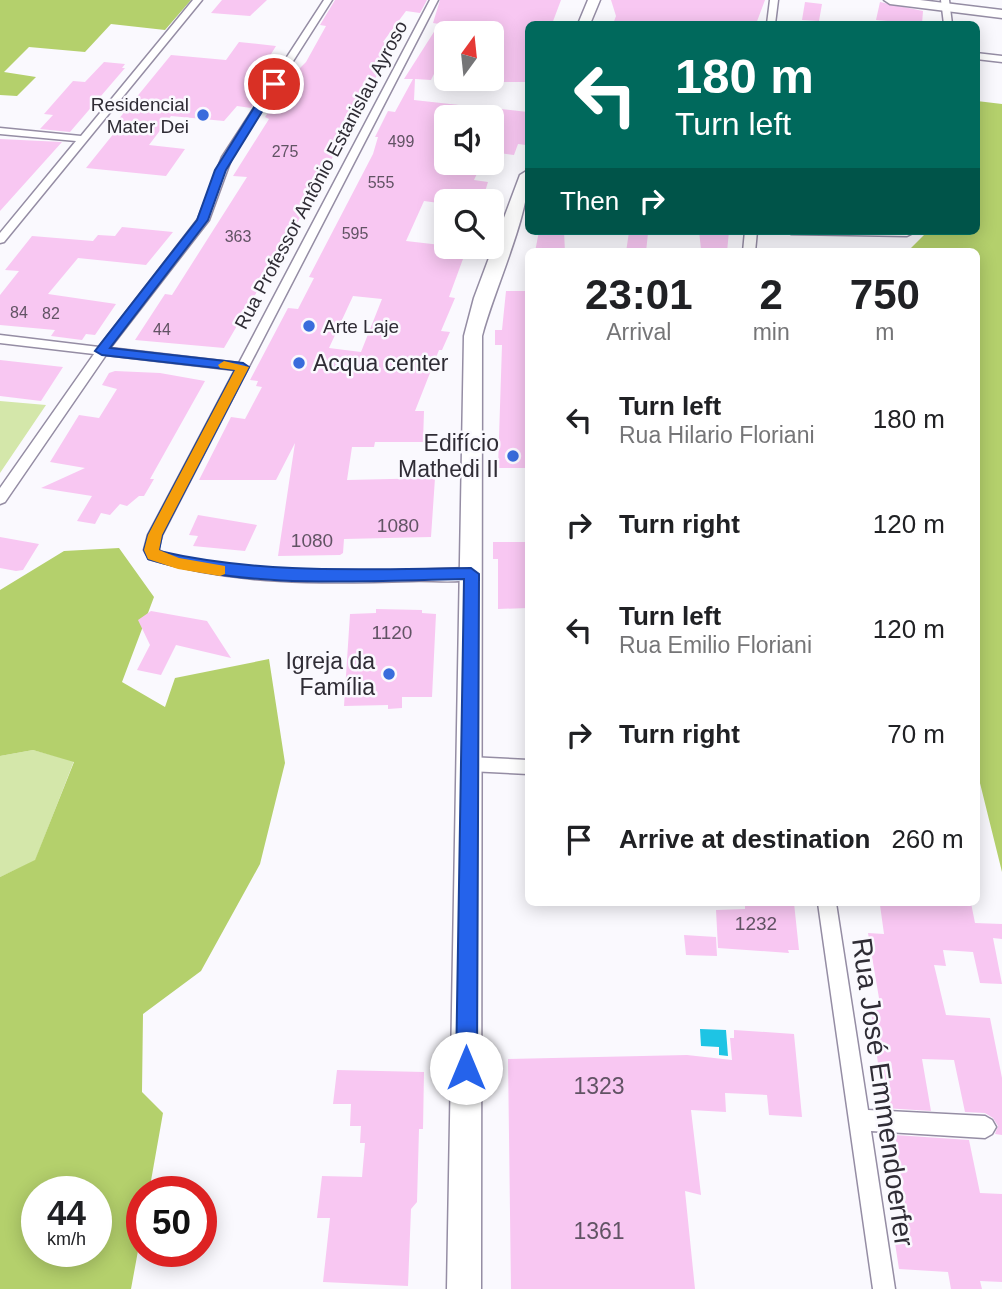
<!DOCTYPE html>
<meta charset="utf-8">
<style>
:root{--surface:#fff;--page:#f2f2f2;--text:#202124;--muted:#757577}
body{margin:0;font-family:Arial,sans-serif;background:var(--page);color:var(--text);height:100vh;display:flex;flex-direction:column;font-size:26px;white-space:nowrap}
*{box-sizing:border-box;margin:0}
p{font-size:23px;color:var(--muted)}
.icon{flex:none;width:38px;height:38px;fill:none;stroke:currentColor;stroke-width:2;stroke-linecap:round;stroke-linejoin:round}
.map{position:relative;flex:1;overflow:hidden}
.drawer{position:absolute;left:525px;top:248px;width:455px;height:658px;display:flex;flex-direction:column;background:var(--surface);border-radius:10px;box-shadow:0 4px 18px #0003}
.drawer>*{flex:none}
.guide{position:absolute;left:525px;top:21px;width:455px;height:214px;border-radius:10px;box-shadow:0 4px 18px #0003;background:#00695c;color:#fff;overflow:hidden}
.needle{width:46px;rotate:15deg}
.buttons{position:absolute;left:434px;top:21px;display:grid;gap:14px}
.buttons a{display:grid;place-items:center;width:70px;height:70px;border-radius:10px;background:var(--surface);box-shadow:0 4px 18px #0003;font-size:35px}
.speed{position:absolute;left:21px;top:1176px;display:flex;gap:14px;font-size:35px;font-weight:700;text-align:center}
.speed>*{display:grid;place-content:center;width:91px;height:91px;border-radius:50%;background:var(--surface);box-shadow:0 4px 18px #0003;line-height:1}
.speed small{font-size:18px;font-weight:400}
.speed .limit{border:10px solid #d22;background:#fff;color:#111}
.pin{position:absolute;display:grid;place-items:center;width:60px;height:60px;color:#fff;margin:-30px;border:4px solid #fff;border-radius:50%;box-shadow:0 2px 7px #0007}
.me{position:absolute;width:77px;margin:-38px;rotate:0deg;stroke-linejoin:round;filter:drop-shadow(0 0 5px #0008)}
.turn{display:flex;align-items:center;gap:24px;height:147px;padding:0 35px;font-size:32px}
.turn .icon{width:91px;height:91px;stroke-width:2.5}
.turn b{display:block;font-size:49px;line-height:60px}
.then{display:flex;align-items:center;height:66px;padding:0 35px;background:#0003;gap:14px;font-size:26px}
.eta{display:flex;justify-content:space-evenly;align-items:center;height:119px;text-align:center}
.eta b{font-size:42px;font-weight:600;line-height:49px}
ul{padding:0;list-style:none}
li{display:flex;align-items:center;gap:21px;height:105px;padding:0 35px}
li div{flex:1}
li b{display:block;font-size:26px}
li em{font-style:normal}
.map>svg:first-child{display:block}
</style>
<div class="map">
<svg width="1002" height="1289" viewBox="0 0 1002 1289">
<rect width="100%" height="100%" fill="#faf9fe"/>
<path fill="#d4e7aa" d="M0,401L46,405L0,473Z
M33,750L74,761L35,861L0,877V756Z"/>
<path fill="#b4d06c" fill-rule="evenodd" d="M0,0H191L165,30L111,24L85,52L29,47L4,72L36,77L17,96L0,95Z
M977,101L1002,104V872L976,767V252H907L928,231H976Z
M119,548L154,597L122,682L165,707L175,678L269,659L285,763L260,864L201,971L143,1014L142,1092L163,1113L149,1192H142V1229L131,1289H0V877L35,860L74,762L33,750L0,756V590L64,551ZM37,1192H96V1251H37Z"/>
<path fill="#1ec4e4" d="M700,1029L726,1030L728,1056L719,1055V1047L701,1046Z"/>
<path fill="#f8c7f2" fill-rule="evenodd" d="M222,0H267L250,16L211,13Z
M335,0H427L420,13L406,11L383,42L391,45L389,53L296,225L224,348L135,340L165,294L172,295L247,177L233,176L269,119L265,117L270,110L266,109L292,68L299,69L306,62L326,26L320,25Z
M440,0H561L552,24H528V82H492V33H446V50L431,80L415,79L414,100L477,107L476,117H446V153L441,163H482L474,180L488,182L482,201H446V204L424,201L406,241L467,248L449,297L455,298L441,331L450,332L442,350H439L415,411H424L423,442H375L374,447H352L347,480L435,478L431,537L344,539L343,553L340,555L278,556L295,443L276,480H199L231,417L245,419L262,387L256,386L258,381L250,380L288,308L298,309L314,278L309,277L373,154L378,137H375L388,111L395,112L413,79H404L439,24L433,23ZM353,296L382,299L361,352L329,348Z
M611,0H765L756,24H695V21L613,24L616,16Z
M805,2L822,4L819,21L802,20Z
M880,2L923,11L922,24L876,20Z
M239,42L276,46L263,67H277L251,108L237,106L224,121L171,116L149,145L185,149L166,176L86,168L119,127L113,126L171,55L226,60Z
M104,62L125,64L122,68H125L70,132L40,129L53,115L44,114L73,81L85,82Z
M492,108L528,112V139L526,145L518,144L514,155L492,152Z
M0,139L62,142L0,211Z
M122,227L173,232L146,265L78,258L48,294L116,304L95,335L86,334L82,340L51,336L55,330L0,325V295L19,271L5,270L32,236L93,241L98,235L115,236Z
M539,231H564L565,252H535Z
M699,231H729L727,252L701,249Z
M629,232L648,233L646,252H626Z
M506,291H528V468H498L502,345H495V330H502Z
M0,360L63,367L41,401L0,396Z
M115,371L160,373L205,381L150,479H154L144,496H139L127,506L120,504L110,515L101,513L95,524L77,521L92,496L41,488L85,468L50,462L79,415L99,418L117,389L102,385L109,373Z
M198,515L257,525L245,551L193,546L198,536L189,535Z
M0,537L39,544L23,570L16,571L0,568Z
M493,542H528V608L498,609V559H493Z
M376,609L422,610V613L436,614L432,697H402V708L388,709V705L344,706L350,614L376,613Z
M151,611L207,621L231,658L176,645L161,675L137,670L150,645L138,620Z
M745,903H794L799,950H788L789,953L718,948L716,910L745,909Z
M886,903H971L975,923L1002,924V939L993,938L1002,984L980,983L973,952L943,950L946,966L934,965L946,1015L990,1018L1002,1078V1135L995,1134L998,1126L993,1118L985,1113L965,1112L954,1060L922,1059L931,1111L884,1108L870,1004H880L868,933L884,934L880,905Z
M684,935L716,937L717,956L686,955Z
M734,1030L794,1034L802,1117L769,1115L767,1095L725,1093L726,1112L691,1110L701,1195L685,1191L695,1289H511L508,1059L687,1055L732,1060L730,1038H734Z
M337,1070L424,1072L423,1129H419L417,1202L411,1209L408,1286L323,1282L330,1218H317L322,1176L362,1177L365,1143H360L361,1126H350L351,1104H333Z
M895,1135L969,1140L980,1193L1002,1194V1282L980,1281L982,1289H951L948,1272L899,1269L895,1243L911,1244Z"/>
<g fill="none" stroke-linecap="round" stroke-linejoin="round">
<defs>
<path id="minor" d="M193,0H202L4,242L0,243V233L76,141L0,134V128L81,136Z
M324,0H332L232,157L209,220L110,348L239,363L430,0H438L162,535L158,550C175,558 196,561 215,564C299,578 386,570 471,568L476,570L478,574L476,578C457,584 432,580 412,581C322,584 235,585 149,559L144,550L148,535L235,370L106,355L5,502L0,504V488L94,354L0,343V335L99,347L198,219L222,157Z
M770,0H778L775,24H767Z
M941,0H949L952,24H944Z
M976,53L1002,56V62L976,59Z
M745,231H757L755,252H743Z
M785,231H911L913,233L907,236L791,234Z
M469,757L528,760V774L469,771L463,769L460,764L463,759Z
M818,903H836L868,1110L985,1116L992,1120L996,1127L992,1134L985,1138L871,1131L895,1289H873Z"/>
<path id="secondary" d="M588,0H600L590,24H578Z
M884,0H920L1002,10V18L890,4Z
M528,170C532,210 493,292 482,336L481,1289H447L464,336L474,298L520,175Z"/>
</defs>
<use href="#minor" stroke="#958da4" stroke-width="3"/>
<use href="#secondary" stroke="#958da4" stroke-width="3"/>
<use href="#minor" fill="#fff" fill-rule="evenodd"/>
<use href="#secondary" fill="#fff" fill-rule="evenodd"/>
</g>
<path fill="#2563eb" stroke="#184099" stroke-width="2" d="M270,82L279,84L226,170L208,220L110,348L243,363L249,367L162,535L159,551C263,575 366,569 471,568L479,574L477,1068L474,1076L466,1079L459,1076L456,1068L464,579C358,581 250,590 148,559L144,550L148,535L235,370L102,355L95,351L197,220L215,170Z"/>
<path fill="#f59e0b" d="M224,361L249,367L162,535L159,550L179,558L225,566V574L220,576L178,569L148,559L144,550L148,535L235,370L220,368L218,365Z"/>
<g fill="#396cdc" stroke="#faf9fe" stroke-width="2.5">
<circle cx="203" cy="115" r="7"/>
<circle cx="309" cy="326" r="7"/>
<circle cx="299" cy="363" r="7"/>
<circle cx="513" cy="456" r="7"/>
<circle cx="389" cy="674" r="7"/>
</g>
<g text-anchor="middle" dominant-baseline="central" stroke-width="5" stroke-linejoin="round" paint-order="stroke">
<g font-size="16" fill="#615364">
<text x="401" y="141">499</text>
<text x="285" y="151">275</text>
<text x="381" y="182">555</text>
<text x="355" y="233">595</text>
<text x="238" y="236">363</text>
<text x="19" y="312">84</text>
<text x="51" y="313">82</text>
<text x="162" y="329">44</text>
</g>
<g font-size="19" fill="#2f2c35" stroke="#faf9fe" text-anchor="end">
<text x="189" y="104">Residencial<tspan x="189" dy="22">Mater Dei</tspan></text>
<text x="323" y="326" text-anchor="start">Arte Laje</text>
</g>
<g font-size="19" fill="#2f2c35" stroke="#faf9fe">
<text transform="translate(321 175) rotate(-62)">Rua Professor Antônio Estanislau Ayroso</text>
</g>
<g font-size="19" fill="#615364">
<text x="398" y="525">1080</text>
<text x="312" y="540">1080</text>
<text x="392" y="632">1120</text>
<text x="756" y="923">1232</text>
</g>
<g font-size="23" fill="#2f2c35" stroke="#faf9fe" text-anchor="end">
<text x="313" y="363" text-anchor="start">Acqua center</text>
<text x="499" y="443">Edifício<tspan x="499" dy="26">Mathedi II</tspan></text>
<text x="375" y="661">Igreja da<tspan x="375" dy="26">Família</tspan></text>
</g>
<g font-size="23" fill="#615364">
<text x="599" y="1086">1323</text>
<text x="599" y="1231">1361</text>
</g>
<g font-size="28" fill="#2f2c35" stroke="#faf9fe">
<text transform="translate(883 1092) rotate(82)">Rua José Emmendoerfer</text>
</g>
</g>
</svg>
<div class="buttons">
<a><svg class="needle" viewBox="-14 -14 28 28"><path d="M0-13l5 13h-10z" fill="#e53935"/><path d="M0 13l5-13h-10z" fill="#757577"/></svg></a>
<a><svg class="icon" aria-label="sound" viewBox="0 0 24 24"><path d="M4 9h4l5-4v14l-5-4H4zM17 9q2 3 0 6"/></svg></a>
<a><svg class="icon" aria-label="search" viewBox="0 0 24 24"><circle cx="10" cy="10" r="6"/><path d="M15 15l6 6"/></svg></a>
</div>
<div class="speed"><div>44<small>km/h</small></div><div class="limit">50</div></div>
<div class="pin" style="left:274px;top:84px;background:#d93025"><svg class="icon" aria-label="arrive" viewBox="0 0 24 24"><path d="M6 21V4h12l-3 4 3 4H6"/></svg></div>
<svg class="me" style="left:466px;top:1068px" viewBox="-20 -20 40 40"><circle r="19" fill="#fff"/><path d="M0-13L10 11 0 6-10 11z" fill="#2563eb"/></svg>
<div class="guide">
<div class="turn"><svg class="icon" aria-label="left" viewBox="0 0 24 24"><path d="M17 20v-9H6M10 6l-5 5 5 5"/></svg><div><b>180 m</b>Turn left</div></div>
<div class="then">Then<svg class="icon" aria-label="right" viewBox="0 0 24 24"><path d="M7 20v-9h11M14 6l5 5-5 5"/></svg></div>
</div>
<section class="drawer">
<div class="eta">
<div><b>23:01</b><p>Arrival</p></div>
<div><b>2</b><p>min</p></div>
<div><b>750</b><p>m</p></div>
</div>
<ul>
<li><svg class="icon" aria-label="left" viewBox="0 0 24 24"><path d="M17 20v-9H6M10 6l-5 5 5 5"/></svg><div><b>Turn left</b><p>Rua Hilario Floriani</p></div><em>180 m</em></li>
<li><svg class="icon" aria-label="right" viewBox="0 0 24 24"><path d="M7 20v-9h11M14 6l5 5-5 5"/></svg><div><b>Turn right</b></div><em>120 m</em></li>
<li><svg class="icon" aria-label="left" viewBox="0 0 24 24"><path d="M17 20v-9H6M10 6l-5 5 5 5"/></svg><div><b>Turn left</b><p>Rua Emilio Floriani</p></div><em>120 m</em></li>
<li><svg class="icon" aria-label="right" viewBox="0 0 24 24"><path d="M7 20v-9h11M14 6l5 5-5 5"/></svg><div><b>Turn right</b></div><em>70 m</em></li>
<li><svg class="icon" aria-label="arrive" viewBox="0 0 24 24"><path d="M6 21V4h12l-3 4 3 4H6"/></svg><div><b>Arrive at destination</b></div><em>260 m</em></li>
</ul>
</section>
</div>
